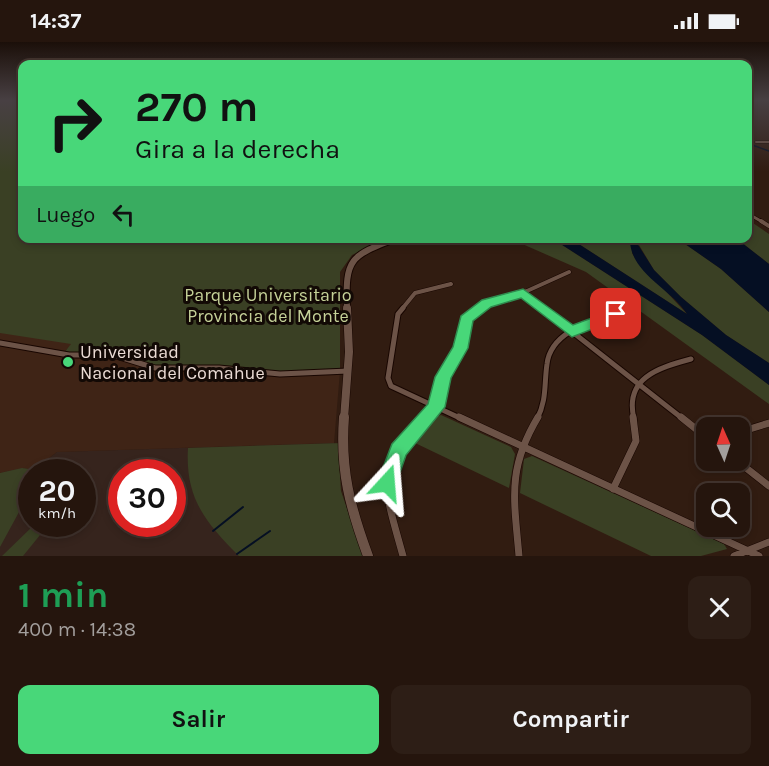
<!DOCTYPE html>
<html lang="es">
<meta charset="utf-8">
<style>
:root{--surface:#25150d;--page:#2d1e16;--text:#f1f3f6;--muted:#a39f9d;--line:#42342e;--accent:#48d779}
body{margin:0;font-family:Karla,sans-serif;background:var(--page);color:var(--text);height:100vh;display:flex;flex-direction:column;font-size:22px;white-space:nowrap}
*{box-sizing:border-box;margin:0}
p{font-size:20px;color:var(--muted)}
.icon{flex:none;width:33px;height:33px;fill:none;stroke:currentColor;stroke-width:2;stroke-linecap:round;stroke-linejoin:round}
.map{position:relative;height:514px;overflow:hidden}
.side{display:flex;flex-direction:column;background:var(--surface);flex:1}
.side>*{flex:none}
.hud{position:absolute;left:18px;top:18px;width:734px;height:183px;border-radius:12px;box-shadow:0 3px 9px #0003,0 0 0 2px var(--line);background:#48d779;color:#111;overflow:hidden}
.needle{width:39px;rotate:357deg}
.tools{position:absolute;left:696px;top:375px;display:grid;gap:12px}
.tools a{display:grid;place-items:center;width:54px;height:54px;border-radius:12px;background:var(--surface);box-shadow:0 3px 9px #0003,0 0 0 2px var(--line);font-size:30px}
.speed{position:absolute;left:18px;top:417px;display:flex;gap:12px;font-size:30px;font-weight:700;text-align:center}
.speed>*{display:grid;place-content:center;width:78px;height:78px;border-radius:50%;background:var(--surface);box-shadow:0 3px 9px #0003,0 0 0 2px var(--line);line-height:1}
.speed small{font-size:15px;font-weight:400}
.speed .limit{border:9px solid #d22;background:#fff;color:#111}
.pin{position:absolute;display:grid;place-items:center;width:51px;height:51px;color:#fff;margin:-26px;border-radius:12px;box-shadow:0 3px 9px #0006}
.me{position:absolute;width:66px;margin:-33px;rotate:19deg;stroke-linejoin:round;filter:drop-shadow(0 0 4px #0008)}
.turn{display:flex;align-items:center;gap:21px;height:126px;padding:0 18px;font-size:27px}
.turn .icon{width:78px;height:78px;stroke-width:2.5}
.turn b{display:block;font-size:42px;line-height:51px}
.then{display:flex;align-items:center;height:57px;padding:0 18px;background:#0003;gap:12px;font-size:22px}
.round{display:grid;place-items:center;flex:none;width:63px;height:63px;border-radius:12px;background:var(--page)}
.overview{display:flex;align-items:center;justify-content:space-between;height:102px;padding:0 18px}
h1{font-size:36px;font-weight:700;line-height:45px;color:#1e9e55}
.button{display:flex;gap:12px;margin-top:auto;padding:12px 18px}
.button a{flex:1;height:69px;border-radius:12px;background:var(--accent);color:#111;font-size:24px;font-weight:700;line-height:69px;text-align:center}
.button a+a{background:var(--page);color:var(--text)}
.status{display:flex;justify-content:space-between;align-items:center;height:42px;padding:0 30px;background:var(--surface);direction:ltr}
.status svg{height:16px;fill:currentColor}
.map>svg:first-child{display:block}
</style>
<div class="status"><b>14:37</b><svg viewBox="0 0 49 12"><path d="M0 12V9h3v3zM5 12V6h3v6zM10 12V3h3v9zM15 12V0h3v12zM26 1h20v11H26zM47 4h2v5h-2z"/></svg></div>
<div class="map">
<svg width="769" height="514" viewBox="0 0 769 514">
<rect width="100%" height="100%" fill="#311c11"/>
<path fill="#36241d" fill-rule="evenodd" d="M334,401L337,514H0V431L49,416L57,410ZM32,430H82V482H32ZM122,430H172V482H122Z"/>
<path fill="#3f2416" d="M0,210L79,295L63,311L340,329L334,401L57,410L49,416L42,429L22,426L0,431Z"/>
<path fill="#3a4024" d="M0,58H22V196L385,197L352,213L340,230V329L280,332L219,326H155L123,315L63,312L71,302L0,291Z
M747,177L769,192V222L737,197L747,196Z
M511,197H553L702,293L769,343V362L586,230Z
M571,197H678L721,227L769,270V321L726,293L681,255L654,228L639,203L632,211L635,216L687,272Z
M441,373L511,405L515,412L509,446L413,400L435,375Z
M342,401L338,404L341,449L363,514H239C205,480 185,456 188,406Z
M532,414L724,502L727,507L701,514H651L520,451L524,417Z
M22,426L42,429L32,430L31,448L0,505V431Z
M35,482H49L23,514H2Z"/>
<path fill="#050f23" d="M553,197H571L687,272C672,248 631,231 630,199L635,198L654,228L681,255L726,293L769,321V343L702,293Z
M678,197H737L769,222V270L721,227Z"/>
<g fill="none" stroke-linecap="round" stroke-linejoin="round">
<path stroke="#050f23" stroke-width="1.5" d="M747,101L769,109"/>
<path stroke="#050f23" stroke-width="2" d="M213,489L243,465
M237,512L270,489"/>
<defs>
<path id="street-far4" d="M756,100H769"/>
<path id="street-far3" d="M747,171L764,181"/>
<path id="street-far2" d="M761,179L769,184
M523,251L544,267
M402,267L415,251L451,242
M477,267L527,249L569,230"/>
<path id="street-far1" d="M403,266L398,272L388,336L391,344L462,377
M542,266L683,377
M0,301L69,313H113L155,326H219L280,332L348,329
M426,377L436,365L443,335L461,306L466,278L479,266
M537,377C547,358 544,342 547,322C551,287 600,275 629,270
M634,377C624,336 658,326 691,317"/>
<path id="street" d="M459,375L759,514
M681,375L706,395
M740,390L769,381
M736,418L769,444
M613,447L636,399L633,375
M403,514C383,441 375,436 427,375
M519,514C514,456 507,427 538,375
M734,514L769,500"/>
<path id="secondary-far2" d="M347,267C345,216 350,214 397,196"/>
<path id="secondary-far1" d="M344,377L349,310L347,266"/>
<path id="secondary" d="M344,375C340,428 350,465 368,514"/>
</defs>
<use href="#street-far4" stroke="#180601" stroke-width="3"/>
<use href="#street-far3" stroke="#180601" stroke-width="4"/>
<use href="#street-far2" stroke="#180601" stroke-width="5"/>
<use href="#street-far1" stroke="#180601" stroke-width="7"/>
<use href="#street" stroke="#180601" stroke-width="8"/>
<use href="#secondary-far2" stroke="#180601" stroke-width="8"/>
<use href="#secondary-far1" stroke="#180601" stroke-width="9"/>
<use href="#secondary" stroke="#180601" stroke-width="11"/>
<use href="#street-far4" stroke="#6c5347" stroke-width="2"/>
<use href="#street-far3" stroke="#6c5347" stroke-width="3"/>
<use href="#street-far2" stroke="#6c5347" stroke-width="4"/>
<use href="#street-far1" stroke="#6c5347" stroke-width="5"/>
<use href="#street" stroke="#6c5347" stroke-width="7"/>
<use href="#secondary-far2" stroke="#6c5347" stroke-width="6"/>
<use href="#secondary-far1" stroke="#6c5347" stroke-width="8"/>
<use href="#secondary" stroke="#6c5347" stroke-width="10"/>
</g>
<linearGradient id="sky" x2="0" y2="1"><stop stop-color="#1b0f09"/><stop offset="0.45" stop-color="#484043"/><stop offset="1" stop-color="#484043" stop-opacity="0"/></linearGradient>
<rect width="769" height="130" fill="url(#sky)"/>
<path fill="#48d779" stroke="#2f8c4f" stroke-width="1.5" d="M523,247L573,283L616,267L623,272L621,276L572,295L521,256L491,265L473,279L468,306L451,336L445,365L406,413L394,448L387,450L380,448L377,441L392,402L428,362L435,335L453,305L461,274L482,258Z"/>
<circle fill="#48d779" stroke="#120905" stroke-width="2" cx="68" cy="320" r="6"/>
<g text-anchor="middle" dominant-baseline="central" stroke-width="6" stroke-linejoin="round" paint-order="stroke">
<g font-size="18" fill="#c5d198" stroke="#120905">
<text x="268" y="253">Parque Universitario<tspan x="268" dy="21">Provincia del Monte</tspan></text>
</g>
<g font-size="18" fill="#ebdcd5" stroke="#120905" text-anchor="start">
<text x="80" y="310">Universidad<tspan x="80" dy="21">Nacional del Comahue</tspan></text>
</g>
</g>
</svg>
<div class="tools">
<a><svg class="needle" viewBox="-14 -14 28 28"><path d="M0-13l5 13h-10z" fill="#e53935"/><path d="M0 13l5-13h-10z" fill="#a39f9d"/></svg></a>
<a><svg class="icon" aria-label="search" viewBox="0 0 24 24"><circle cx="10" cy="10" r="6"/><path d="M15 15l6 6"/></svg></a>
</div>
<div class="speed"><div>20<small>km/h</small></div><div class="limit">30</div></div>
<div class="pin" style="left:616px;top:272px;background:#d93025"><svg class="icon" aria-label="arrive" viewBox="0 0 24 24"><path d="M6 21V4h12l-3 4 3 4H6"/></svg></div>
<svg class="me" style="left:387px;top:441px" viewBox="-20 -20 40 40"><path d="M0-17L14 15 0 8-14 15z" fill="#48d779" stroke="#fff" stroke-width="4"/></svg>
<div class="hud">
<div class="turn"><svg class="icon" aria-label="right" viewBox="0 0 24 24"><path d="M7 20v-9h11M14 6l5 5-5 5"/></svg><div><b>270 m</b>Gira a la derecha</div></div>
<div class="then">Luego<svg class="icon" aria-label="left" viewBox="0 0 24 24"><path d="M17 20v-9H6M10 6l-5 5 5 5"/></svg></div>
</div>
</div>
<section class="side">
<div class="overview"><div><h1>1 min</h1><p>400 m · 14:38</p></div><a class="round"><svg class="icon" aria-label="close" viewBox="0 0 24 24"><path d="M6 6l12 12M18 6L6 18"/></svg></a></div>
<div class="button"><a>Salir</a><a>Compartir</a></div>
</section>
